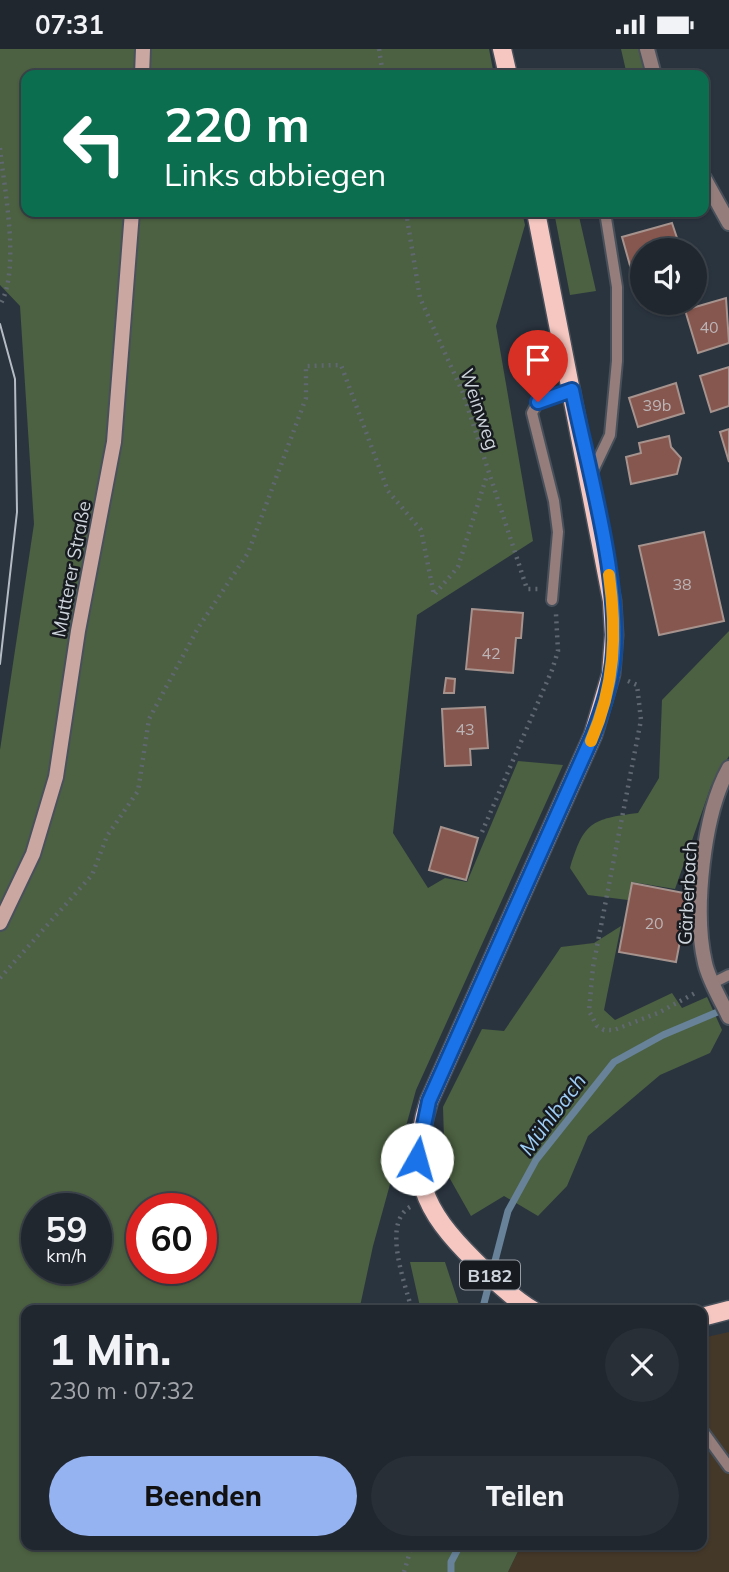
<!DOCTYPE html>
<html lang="de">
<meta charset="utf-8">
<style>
:root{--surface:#20272f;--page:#282f37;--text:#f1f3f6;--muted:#a2a5aa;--line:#3d444b;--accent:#95b2f1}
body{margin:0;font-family:Mulish,sans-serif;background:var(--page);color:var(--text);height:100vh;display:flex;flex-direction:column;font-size:26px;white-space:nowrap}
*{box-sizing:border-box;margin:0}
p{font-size:23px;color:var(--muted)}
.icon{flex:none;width:38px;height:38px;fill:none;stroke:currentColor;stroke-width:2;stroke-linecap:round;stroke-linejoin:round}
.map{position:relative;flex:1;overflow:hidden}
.panel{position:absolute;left:21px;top:1256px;width:686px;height:245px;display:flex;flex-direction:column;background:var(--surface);border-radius:14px;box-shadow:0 2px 5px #0004,0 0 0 2px var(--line)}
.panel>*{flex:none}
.banner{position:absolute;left:21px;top:21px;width:688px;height:147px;border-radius:14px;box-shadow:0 2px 5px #0004,0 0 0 2px var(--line);background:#0b6e4f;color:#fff;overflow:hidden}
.buttons{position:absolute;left:630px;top:189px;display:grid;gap:14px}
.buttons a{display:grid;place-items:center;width:77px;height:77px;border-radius:50%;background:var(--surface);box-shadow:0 2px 5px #0004,0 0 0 2px var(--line);font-size:35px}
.speed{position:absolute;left:21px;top:1144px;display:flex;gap:14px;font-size:35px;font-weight:700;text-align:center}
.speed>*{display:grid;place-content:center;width:91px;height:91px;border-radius:50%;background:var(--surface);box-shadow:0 2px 5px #0004,0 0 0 2px var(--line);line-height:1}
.speed small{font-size:18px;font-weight:400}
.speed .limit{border:10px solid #d22;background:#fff;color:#111}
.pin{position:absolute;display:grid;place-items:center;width:60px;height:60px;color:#fff;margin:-72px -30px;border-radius:50% 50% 50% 0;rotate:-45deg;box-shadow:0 0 7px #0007}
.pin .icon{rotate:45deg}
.me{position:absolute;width:77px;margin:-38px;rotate:7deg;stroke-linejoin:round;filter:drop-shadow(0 0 5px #0008)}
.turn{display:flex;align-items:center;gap:24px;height:147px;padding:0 28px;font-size:32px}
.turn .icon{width:91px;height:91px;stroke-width:2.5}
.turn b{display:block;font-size:49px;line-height:60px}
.round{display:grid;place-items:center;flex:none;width:74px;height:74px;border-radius:37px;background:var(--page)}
.head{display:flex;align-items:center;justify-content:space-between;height:119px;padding:0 28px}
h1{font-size:42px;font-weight:800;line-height:52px}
.button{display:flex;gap:14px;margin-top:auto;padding:14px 28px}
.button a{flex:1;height:80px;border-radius:42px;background:var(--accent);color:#111;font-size:28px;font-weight:800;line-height:80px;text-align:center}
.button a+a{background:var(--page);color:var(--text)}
.status{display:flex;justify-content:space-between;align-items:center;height:49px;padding:0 35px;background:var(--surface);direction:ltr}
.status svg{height:19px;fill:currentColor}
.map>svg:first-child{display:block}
</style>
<div class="status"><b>07:31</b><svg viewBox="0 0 49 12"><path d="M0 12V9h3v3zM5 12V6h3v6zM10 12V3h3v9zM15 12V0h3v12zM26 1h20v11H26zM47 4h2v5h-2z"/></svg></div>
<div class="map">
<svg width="729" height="1523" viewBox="0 0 729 1523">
<rect width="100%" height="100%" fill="#2a343f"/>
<path fill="#443829" d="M729,1283V1523H508L521,1496H702V1289Z"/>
<path fill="#4c6141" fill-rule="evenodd" d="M0,0H489L494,26H26V163H522L525,176L496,277L533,492L417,566L393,784L428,839L445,829L467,833L518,712L563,716L416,1041L373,1197L359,1262H26V1496H383L404,1502L407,1496H521L508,1523H0V701L34,475L20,257L0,236ZM37,1160H96V1220H37ZM142,1160H201V1220H142Z
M621,0H639L646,26H627Z
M554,163H578L596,242L570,246Z
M729,582V707L711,737L675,840L632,833L628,851L588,846L570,819C584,773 591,770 638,764L659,729L662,651Z
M621,877L604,961L615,971L672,944L682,959L707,948L722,981L710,1004L660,1026L588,1087L567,1137L538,1167L504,1147L471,1167L445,1121L443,1058L482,980L504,982L561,898L594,894Z
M410,1213H445L461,1262H421Z"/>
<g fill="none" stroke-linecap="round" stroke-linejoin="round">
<path stroke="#678299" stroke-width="7" d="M482,1262L508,1162L536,1111L614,1013L663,986L727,959
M451,1523V1513L460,1496"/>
</g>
<path fill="#86574e" stroke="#a6938e" stroke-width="2" d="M672,174L681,201H642V214L631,220L622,188Z
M726,249L729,294L698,304L685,261Z
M729,318V357L711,363L700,327Z
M676,334L684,364L638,378L629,349Z
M729,380V413L720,383Z
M669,387L671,398L681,409L677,425L631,435L626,408L641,404L639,394Z
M704,483L724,572L659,586L639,497Z
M472,560L523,564L521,589H516L513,624L466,620Z
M446,629L455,630L454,644H444Z
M485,658L488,699L470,700L471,716L445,717L442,660Z
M441,778L478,789L466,831L429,821Z
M632,834L689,845L676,913L619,903Z"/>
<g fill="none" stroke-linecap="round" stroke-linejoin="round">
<defs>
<path id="service" d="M590,428L610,386L617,312V238L605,163
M552,551L558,483L554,452L532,364L538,353L572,341
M713,934L729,926
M702,1381L729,1418"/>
<path id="minor" d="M647,0L654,26
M704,129L729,174
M729,719C703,765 693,863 705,914C709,932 721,951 729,968"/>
<path id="secondary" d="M142,26L143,0
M0,874L33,805L56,728L78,582L114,393L132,163"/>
<path id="primary" d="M502,0L508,26
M534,1262C512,1249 493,1230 475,1212C423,1161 406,1125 429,1052L593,686L611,625L614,586L612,552L536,163
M702,1268L729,1261"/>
</defs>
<use href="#service" stroke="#48515b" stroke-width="14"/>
<use href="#minor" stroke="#48515b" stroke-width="18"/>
<use href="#secondary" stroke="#48515b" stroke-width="18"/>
<use href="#primary" stroke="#48515b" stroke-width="21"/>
<path stroke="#5f6771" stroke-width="4.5" stroke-dasharray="2 5" stroke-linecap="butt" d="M379,0L383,26
M0,99C4,140 21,220 0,256
M406,163L420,249L463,344L527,540H538
M628,632L637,636L641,671L593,918L589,962L597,977L604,981H614L658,964L697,943
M482,783L552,621L558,602L556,565
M0,929L92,826L107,787L138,742L149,670L198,579L248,504L306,349V317L341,316L388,442L421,481L434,546L458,518L487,426
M410,1158C381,1175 406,1236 412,1262
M404,1523L412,1496"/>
<use href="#service" stroke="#947d7a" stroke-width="10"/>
<use href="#minor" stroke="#947d7a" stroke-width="14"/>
<use href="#secondary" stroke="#cba7a2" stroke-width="14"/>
<use href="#primary" stroke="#f6c7c1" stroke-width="18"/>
<path stroke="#b4bbc3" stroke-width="2" d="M0,275L15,330L17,463L0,615"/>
</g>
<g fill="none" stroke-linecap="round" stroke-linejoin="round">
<defs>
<path id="route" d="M417,1110L429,1052L593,686C603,659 612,632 614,604C619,525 588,419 572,341L538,353"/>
</defs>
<use href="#route" stroke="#114b97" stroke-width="18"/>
<use href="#route" stroke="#1a73e8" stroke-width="12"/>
<path stroke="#f59e0b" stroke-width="12" d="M591,692C615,637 617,584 609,526"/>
</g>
<g text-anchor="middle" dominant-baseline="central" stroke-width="5" stroke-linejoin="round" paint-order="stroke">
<g font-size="16" fill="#bcb5b8">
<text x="709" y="278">40</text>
<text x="657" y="356">39b</text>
<text x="682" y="535">38</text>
<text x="491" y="604">42</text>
<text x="465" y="680">43</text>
<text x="654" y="874">20</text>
</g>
<rect fill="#171b20" stroke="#979ca3" stroke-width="2" x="460" y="1211.5" width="60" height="29" rx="5"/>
<g font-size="18" font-weight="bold" fill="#ced4db">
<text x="490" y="1226">B182</text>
</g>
<g font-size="19" fill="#ced4db" stroke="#171b20">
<text transform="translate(480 360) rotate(71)">Weinweg</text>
<text transform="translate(71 520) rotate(-79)">Mutterer Straße</text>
<text transform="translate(687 844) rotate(-87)">Gärberbach</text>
</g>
<g font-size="21" font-style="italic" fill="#9ecef5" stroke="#171b20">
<text transform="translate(552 1065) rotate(-53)">Mühlbach</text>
</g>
</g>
</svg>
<div class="buttons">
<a><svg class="icon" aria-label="sound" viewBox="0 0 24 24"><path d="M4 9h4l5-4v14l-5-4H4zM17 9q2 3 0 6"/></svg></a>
</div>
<div class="speed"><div>59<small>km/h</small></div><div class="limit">60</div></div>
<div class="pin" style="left:538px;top:353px;background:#d93025"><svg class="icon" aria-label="arrive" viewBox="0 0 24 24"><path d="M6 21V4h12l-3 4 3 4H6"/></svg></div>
<svg class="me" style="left:417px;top:1110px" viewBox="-20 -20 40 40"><circle r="19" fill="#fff"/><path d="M0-13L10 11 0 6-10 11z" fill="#1a73e8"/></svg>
<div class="banner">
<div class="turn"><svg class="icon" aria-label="left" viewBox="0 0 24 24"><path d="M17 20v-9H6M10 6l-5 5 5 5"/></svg><div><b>220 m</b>Links abbiegen</div></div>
</div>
<section class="panel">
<div class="head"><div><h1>1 Min.</h1><p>230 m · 07:32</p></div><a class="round"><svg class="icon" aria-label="close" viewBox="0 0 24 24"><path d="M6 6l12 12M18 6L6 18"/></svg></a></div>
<div class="button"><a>Beenden</a><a>Teilen</a></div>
</section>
</div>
